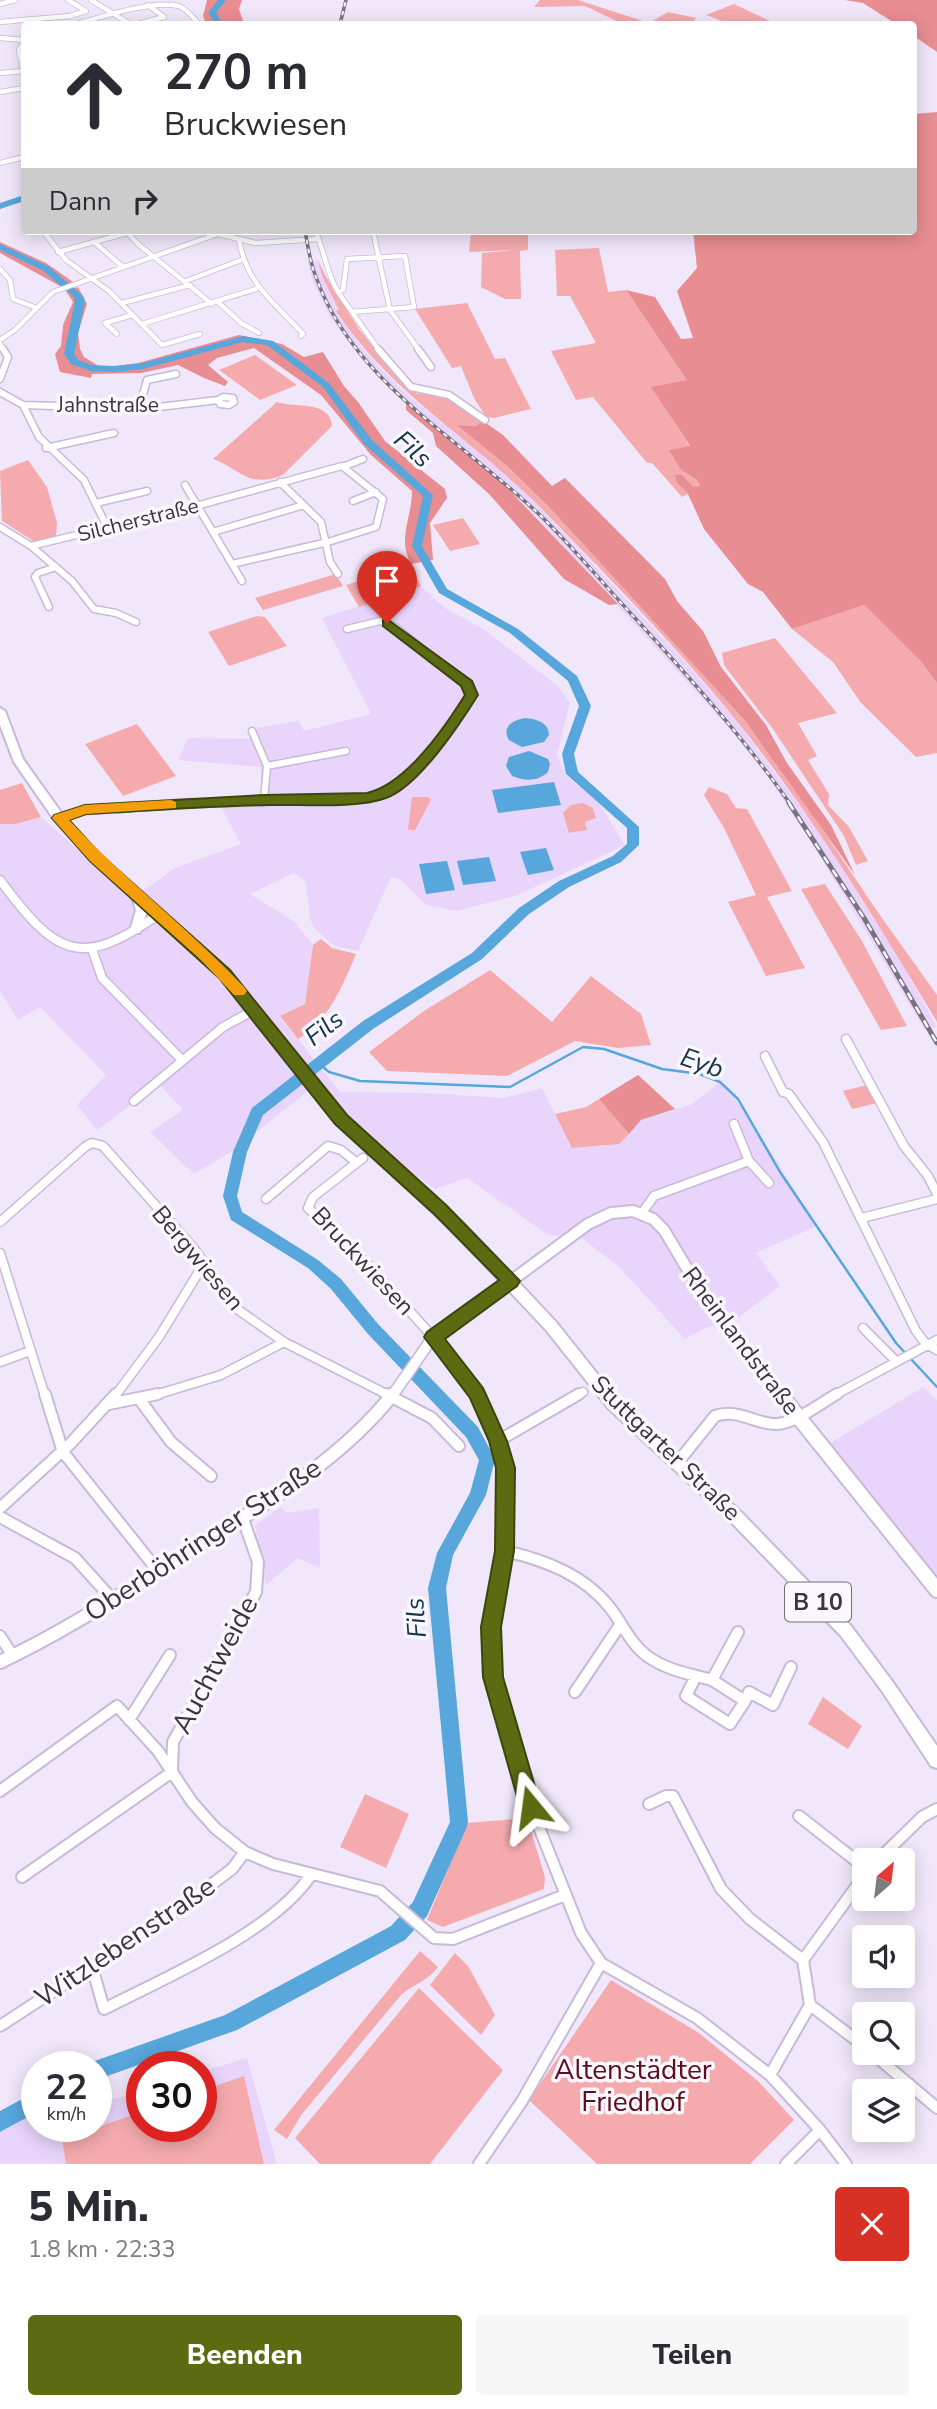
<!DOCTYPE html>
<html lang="de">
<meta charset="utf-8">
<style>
:root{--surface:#fff;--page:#f7f7f7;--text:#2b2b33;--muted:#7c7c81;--accent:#5c6a12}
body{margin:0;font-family:"Nunito Sans",sans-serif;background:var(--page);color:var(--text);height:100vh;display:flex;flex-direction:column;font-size:26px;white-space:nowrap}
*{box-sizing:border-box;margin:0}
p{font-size:23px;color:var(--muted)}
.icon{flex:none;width:38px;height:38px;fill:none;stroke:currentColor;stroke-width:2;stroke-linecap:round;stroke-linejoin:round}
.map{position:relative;height:2164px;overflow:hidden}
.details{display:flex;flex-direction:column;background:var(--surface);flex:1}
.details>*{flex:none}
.guide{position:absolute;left:21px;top:21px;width:896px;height:214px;border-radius:7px;box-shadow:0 4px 18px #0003;background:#fff;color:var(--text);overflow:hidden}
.needle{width:46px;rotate:28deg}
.buttons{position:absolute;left:852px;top:1848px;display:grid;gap:14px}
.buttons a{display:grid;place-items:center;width:63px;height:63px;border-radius:7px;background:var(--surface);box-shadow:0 4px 18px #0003;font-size:35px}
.speed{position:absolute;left:21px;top:2051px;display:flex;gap:14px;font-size:35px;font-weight:700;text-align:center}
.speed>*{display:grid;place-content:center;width:91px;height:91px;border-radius:50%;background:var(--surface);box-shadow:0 4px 18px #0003;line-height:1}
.speed small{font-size:18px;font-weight:400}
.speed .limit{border:10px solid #d22;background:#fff;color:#111}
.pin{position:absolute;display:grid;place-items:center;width:60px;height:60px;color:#fff;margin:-72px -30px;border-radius:50% 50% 50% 0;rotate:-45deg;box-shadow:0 0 7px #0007}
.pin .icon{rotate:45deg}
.me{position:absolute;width:77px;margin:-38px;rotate:344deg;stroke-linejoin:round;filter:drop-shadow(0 0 5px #0008)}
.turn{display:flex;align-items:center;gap:24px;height:147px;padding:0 28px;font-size:32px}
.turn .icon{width:91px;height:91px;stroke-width:2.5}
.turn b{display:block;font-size:49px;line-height:60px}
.then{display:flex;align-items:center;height:66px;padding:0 28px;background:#0003;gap:14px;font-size:26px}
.round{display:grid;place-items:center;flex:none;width:74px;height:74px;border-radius:7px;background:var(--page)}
.headline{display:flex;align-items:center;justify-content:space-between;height:119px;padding:0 28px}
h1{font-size:42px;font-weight:800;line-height:52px}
.button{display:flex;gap:14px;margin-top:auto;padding:14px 28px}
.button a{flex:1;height:80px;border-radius:7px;background:var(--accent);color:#fff;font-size:28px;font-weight:800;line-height:80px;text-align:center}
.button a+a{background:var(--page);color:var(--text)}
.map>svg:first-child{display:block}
</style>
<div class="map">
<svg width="937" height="2164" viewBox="0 0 937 2164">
<rect width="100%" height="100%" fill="#f1e7fa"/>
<path fill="#e9d5fc" d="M318,260L339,311L337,312L361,346L383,371L410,397L510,478L535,502L681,657L739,724L820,833L901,962L937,1027L925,1030L809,838L768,777L728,727L526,505L496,476L401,399L360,358L330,317L313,282L307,261Z
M421,586L445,608L485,630L559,687L570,703L557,755L566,776L598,802L625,845L518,895L457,911L426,905L400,879L391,877L358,951L334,946L315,929L310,919L306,882L294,873L250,894L295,922L313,945L305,1004L280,1017L340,1092L427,1093L504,1098L542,1088L572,1148L619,1144L641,1120L690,1105L719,1083L743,1108L817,1226L756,1253L780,1286L729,1325L708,1327L685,1339L618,1266L583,1239L548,1235L467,1178L435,1189L375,1147L319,1082L233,1151L194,1174L150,1132L183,1110L159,1084L97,1130L77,1105L106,1075L40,1007L18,1020L0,991V824H17L41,817L133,898L175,868L241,844L222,809L225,797L261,794V767L178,760L188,738L249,739L254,728L299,721L304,731L371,714L322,618Z
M923,1387L937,1400V1580L827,1445Z
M281,1507L286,1513L319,1508L320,1568L298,1558L266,1585L255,1525Z
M247,2058L277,2164H0V2117L6,2112L37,2116V2126H96V2104L142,2091V2126H201V2072Z"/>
<path fill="#f5abae" d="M540,0H578L643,21L651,22L668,12L696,18L692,24H623L585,6L534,7Z
M734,4L776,24H730L706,15Z
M471,231H528V250L520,251L521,299H505L481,287L482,253L518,250L469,252Z
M599,248L608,292L626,290L688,381L652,387L690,447L670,450L681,470L697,480L700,487H694L682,475L676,482L688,494L682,497L652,463H647L593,397L576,400L551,351L596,343L570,296H557L555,250Z
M318,260L325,275L359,329L403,383L418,394L424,390L447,396L483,421L476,426L458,425L507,466L548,506L746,722L784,772L877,911L937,995V1022C887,939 837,855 779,776C707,677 620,589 535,502C466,435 392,394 336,311L339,310L322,276Z
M467,303L495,359L505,358L531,409L494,418L486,417L474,398L461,366L452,368L415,309Z
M255,355L297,385L260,400L219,370Z
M277,402C294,408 331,400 332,426L283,475C247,489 241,469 213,459Z
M28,460L47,487L57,523L56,537L35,542L2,521L0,471Z
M463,518L480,544L450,551L433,525Z
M411,564L421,586L366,605L359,607L346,585Z
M336,574L343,586L263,610L255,598Z
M864,605L922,663L937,683V753L916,757L861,703L833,662L792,629Z
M257,616L265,617L287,646L229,666L208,632Z
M775,638L837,713L798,723L817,756L808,760L829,794L828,805L849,827L868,861L856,865L844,836L773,729L724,665L722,653Z
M137,724L176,776L123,796L85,744Z
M22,783L41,817L16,824H0V790Z
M709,787L727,794L736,808L747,809L792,891L767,897L805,968L766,976L728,902L756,895L724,828L704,795Z
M412,797H428L431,800L415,830H408Z
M583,803L593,808L596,818L585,822L587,830L569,833L563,813L571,805Z
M825,884L862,941L907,1026L881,1030L801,889Z
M321,939L332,948L356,954C343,985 328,1022 298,1039L280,1016L305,1004L313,945Z
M490,970L552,1022L591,976L641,1014L651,1045L618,1048L575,1041L507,1076L387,1071L369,1052L424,1011Z
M867,1085L877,1103L852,1109L843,1091Z
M599,1099L629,1134L619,1144L572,1148L555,1114L586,1107Z
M823,1697L862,1726L848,1749L808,1724Z
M365,1794L409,1814L386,1868L340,1847Z
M527,1818L545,1877L544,1889L443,1927L427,1920L467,1823Z
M420,1951L438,1967C428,1981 414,1984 401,1995L302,2114L287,2139L274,2130Z
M455,1953L468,1966L495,2015L481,2035L430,1985Z
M611,1980L699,2033L758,2081L794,2120L750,2164H597L529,2100Z
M419,1988L503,2070L430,2164H320L295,2138Z
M244,2076L264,2164H66L62,2139L142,2112V2126H201V2091Z"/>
<path fill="#e88d92" d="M207,0H242L239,9L244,24H206L203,16Z
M845,0H937V52L914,36V24H896L863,3Z
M937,112V683L922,663L864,605L792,629L763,592L748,584L704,529L688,494L676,482L675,475H682L694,487L700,486L697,480L681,470L669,450L690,446L651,387L687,380L626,290L655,297L681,339L693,338L677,291L697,268L693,231H914V114Z
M0,242L46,263L73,282L60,286L0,253Z
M78,287L87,304L78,333L80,349L84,357L102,368L138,363L239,335L282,344L304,357L323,352L344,386L358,402L385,441L445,489L447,498L430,523L433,560L411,564C397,538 412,518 412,491L371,455L321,395L254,348L217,358L208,365L228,382L225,386L204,378L178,365L141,373L92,374L91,378L60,372L55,354L61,346L63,325L73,302L66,291Z
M406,403L496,476L618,604L609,605L564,579L489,494L436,446L433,433L406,410Z
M483,421L503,435L552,486L565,478L665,579L677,601L703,631L721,667L766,725L787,763L831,825L855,875L746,722L548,506L507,466L457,425L476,426Z
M638,1075L675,1109L641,1120L629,1134L599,1099Z"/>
<path fill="#57a7dc" d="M525,718C536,719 549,722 549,735L544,742L522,747L509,740C501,727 513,720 525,718Z
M529,751L548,759L550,764L548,772C537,782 525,781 512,776L506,766L509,757Z
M554,782L561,805L498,813L492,790Z
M546,848L554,870L528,875L520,852Z
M489,857L496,881L463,885L457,861Z
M447,861L455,890L426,894L419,864Z"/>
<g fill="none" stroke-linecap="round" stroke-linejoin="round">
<path stroke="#57a7dc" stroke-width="2.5" d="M318,1063L329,1072L360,1081L510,1087L583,1047L604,1049L662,1069L700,1074L720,1082L738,1099L780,1172L896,1343L937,1387"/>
<path fill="#57a7dc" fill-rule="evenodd" d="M218,0H226L216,13L223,24H217L208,13Z
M24,195V201L0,209V203Z
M0,244L48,266L83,296L85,301L74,354L78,360L92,365L114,366L143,363L243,336L273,341L329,383L372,440L433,495L422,546L447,589L518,629L577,676L591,706L574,754L578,772L639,827V845L621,862L569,887L529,914L482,959L373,1029L263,1115L247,1152L237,1196L242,1212L318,1260L341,1279L378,1324L478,1427L495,1459L486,1495L453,1555L446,1588L468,1822L466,1829L427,1916L405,1940L237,2030L96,2080V2067H87L89,2063L225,2015L391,1926L413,1902L450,1822L428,1588L437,1553L470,1493L479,1460L466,1437L368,1334L331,1289L308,1268L231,1220L223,1196L233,1152L252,1108L363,1021L472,953L519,908L559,881L613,856L627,844V828L566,774L562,754L579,706L568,681L510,633L439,593L412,546L423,496L364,444L323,387L267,345L243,342L143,369L114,372L91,371L71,364L64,354L75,301L74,297L42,270L0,250Z
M37,2091V2112L0,2132V2111Z"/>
<defs>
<path id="minor-far3" d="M91,0L130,24
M0,4L15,0
M0,22L70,16L86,11L68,0
M77,24C104,16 152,0 179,6C187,9 193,18 199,24
M138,24L164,17L148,5
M0,38L24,40
M24,42L19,50L24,75
M0,73L24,71
M0,92L24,88
M0,163L24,157
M43,231L66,260L109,291L162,345L200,334
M126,231L138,244L212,304
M315,231C325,251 326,272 338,292
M373,231L390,310L419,350
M219,234L255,243L319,239
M239,240C247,285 274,302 303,334L301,336
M94,242L123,267
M58,252L134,231
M405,256L414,307L352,312L338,292L343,290L347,259Z
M0,269L10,280L13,299L34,307
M186,281L244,259
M218,302L241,323L259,333
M122,303L190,285
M352,312L379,350
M142,324L256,289
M117,334L105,323L132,315
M0,340L15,330L53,292L226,231
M0,344L4,350"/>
<path id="minor-far2" d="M378,349L411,387L449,395L485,420
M418,349L431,367
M0,379L8,357L3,349
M0,392L23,405L121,408L159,407L218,400
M223,397L233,398L234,402L229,405L220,404L218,400Z
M23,405L39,437L84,480L107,527
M139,409L147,380L176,374
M46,448L114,433
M345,466L363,459
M280,482L321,522L330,562L338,574
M185,485L242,581
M353,501L376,492
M96,503L147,491
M0,527L31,546L196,506L342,466L383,499L376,527L328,542L232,564
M213,532L304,505
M31,546L72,581L94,609L116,613L136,622
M49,607L35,577L38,573L56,567
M252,731L267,766L264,800
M267,766L346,751
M162,805L359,799C368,798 378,797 386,793C418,777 463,723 471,689L394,626L380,621L347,629"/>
<path id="minor-far1" d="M59,818L85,810L192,803
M0,880C55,954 79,971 159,914
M92,949L102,978L182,1060
M846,1039L904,1146L928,1176L937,1194
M765,1056L783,1092L789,1094L823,1142L916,1331L926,1344L937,1350
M134,1101L223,1027L254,1010
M363,1158L313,1197L308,1208L369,1266L433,1337L478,1396
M749,1161L769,1183
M266,1199L328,1146L341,1150L356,1162
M642,1213L654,1196L749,1161L734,1124
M862,1218L937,1199
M0,1222L86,1146L92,1143L103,1146L195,1250L237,1309L284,1342L390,1396
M0,1253L45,1396
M863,1328L896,1361
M0,1362L30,1351
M115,1396L159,1337L203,1265
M152,1396L221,1375L284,1342
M576,1396L583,1392
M833,1396L937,1340"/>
<path id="minor" d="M45,1394L63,1452L158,1571
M386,1394L432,1418L459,1446
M478,1394L498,1441L505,1468V1551L491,1627L493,1677L531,1807L581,1933L601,1963L697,2018L770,2075L820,2130L846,2164
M140,1400L171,1442L211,1476
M109,1404L158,1394
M498,1441L579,1394
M678,1462L715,1416C739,1408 754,1424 776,1424C796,1423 819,1404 837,1394
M0,1508L70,1444L116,1394
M0,1517L75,1558L113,1600
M243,1519L258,1562L256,1592L173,1742L172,1772L192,1802L215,1828L245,1852L273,1864L380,1891L434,1938L453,1939L565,1895
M505,1551C545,1560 585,1575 611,1609C623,1625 631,1644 647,1656C666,1670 690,1674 712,1680L738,1632
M0,1636L13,1656
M696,1676L686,1696L730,1724L745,1701
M712,1680L745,1701L749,1692L773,1705L791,1667
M575,1692L620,1625
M129,1720L170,1655
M0,1791L117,1706L158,1751L172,1772L22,1877
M649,1804L666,1796H673L721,1889L750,1919L803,1960
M799,1816L864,1867
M878,1860L922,1817L937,1809
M92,1967L104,2009C166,1977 272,1933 311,1875
M810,2005L803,1960L864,1876
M0,2026L176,1911L232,1869L245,1852
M872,2053L937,2108
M770,2075L810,2005L864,2046
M479,2164L522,2101L601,1963
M786,2164L820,2130"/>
<path id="tertiary-far1" d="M392,1396L433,1337L511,1281"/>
<path id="tertiary" d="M0,1662C66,1631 126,1591 188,1552C261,1506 338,1463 393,1394"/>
<path id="secondary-far1" d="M511,1281L588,1224L611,1213L633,1211L653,1219L664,1230L707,1302L782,1396"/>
<path id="secondary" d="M780,1394L937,1590"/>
<path id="primary" d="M0,708L5,711L23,759L63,815L99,854L229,971L345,1117L464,1224L556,1322L618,1400L742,1513L851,1626L892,1681L937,1746V1768L931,1766L882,1691L841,1636L732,1523L608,1408L546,1330L454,1232L337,1123L221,977L147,911L140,933H132L130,930L136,910L132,897L91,860L55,821L14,762L0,725Z"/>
</defs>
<use href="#minor-far3" stroke="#c9b9d8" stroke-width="6"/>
<use href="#minor-far2" stroke="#c9b9d8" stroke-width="9"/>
<use href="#minor-far1" stroke="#c9b9d8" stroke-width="11"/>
<use href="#minor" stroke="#c9b9d8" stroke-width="14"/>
<use href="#tertiary-far1" stroke="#c9b9d8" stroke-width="13"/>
<use href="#tertiary" stroke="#c9b9d8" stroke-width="16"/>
<use href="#secondary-far1" stroke="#c9b9d8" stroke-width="14"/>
<use href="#secondary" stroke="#c9b9d8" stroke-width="18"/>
<use href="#primary" stroke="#c9b9d8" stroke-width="4"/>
<use href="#minor-far3" stroke="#fff" stroke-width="4.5"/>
<use href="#minor-far2" stroke="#fff" stroke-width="6"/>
<use href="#minor-far1" stroke="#fff" stroke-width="8"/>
<use href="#minor" stroke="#fff" stroke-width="10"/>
<use href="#tertiary-far1" stroke="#fff" stroke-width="10"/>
<use href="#tertiary" stroke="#fff" stroke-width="12"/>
<use href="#secondary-far1" stroke="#fff" stroke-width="10"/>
<use href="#secondary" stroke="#fff" stroke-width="14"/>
<use href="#primary" fill="#fff" fill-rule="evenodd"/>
<defs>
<path id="rail-far1" d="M340,24L346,0
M305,231C308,246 310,263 316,277C354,385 469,444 546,521C577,552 605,586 635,618C690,678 744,738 791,805"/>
<path id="rail" d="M789,803L864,918L937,1043"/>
</defs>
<use href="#rail-far1" stroke="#797280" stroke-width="3.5"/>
<use href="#rail" stroke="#797280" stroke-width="5"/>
<use href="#rail-far1" stroke="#faf7fe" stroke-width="2" stroke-dasharray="4.5" stroke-linecap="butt"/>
<use href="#rail" stroke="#faf7fe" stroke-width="2.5" stroke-dasharray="8" stroke-linecap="butt"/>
</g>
<path fill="#5c6a12" stroke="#3c450c" stroke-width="2" d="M387,619L472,681L478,695C460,724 418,787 386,798C357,809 301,804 268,805C208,806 147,811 86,814L69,820L100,854L230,970L347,1115L446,1205L520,1281L517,1286L445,1339L483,1388L507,1441L515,1468L514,1551L501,1627L503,1677L541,1807L538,1814L531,1817L523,1814L520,1807L483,1677L481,1627L495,1551L496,1468L489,1441L470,1398L424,1337L427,1332L499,1280L434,1214L335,1124L219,978L90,861L52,818L54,815L85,805L264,795L367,793C406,784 445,727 465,695L461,686L383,626V620Z"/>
<path fill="#f59e0b" d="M171,800L176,802V808L86,814L69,820C124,879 188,928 244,987L247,991L244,995H234L200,959L90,861L52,818L54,815L85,805Z"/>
<g text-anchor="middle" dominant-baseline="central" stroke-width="7" stroke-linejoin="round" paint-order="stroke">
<g font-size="21" fill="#3a3440" stroke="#faf7fe">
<text x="108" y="405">Jahnstraße</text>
<text transform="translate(138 520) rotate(-14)">Silcherstraße</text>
</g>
<rect fill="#faf7fe" stroke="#746e79" stroke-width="2" x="785" y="1582.5" width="66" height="39" rx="5"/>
<g font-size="23" font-weight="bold" fill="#3a3440">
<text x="818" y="1602">B 10</text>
</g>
<g font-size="24" fill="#3a3440" stroke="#faf7fe">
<text transform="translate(198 1258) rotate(50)">Bergwiesen</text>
<text transform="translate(363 1261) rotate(47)">Bruckwiesen</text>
<text transform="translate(741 1341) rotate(53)">Rheinlandstraße</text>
<text transform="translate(666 1448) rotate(44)">Stuttgarter Straße</text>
</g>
<g font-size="26" font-style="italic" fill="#14364c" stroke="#faf7fe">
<text transform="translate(413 449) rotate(42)">Fils</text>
<text transform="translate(324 1028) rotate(-38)">Fils</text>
<text transform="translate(702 1063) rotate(19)">Eyb</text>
<text transform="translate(416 1618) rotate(-94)">Fils</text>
</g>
<g font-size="28" fill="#3a3440" stroke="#faf7fe">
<text transform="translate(203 1540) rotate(-33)">Oberböhringer Straße</text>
<text transform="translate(215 1665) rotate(-62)">Auchtweide</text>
<text transform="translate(125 1942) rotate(-34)">Witzlebenstraße</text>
</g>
<g font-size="28" fill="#5e0d1d" stroke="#faf7fe">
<text x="633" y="2070">Altenstädter<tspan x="633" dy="32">Friedhof</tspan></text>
</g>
</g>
</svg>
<div class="buttons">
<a><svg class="needle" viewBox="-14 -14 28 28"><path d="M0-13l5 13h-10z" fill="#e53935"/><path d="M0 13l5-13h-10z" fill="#7c7c81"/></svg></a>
<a><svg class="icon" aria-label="sound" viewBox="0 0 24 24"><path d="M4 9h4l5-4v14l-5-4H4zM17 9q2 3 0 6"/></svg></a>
<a><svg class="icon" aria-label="search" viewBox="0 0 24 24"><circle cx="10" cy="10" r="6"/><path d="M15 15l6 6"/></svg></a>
<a><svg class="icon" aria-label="layers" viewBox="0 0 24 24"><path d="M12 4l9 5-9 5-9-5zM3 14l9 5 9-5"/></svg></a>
</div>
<div class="speed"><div>22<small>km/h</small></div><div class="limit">30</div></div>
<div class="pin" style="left:387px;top:623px;background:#d93025"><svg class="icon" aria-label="arrive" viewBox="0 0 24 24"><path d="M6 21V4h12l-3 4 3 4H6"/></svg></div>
<svg class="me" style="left:531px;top:1807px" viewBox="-20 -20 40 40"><path d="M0-17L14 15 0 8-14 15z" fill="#5c6a12" stroke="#fff" stroke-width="4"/></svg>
<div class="guide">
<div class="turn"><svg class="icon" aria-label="ahead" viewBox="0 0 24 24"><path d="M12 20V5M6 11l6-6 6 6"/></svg><div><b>270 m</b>Bruckwiesen</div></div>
<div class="then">Dann<svg class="icon" aria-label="right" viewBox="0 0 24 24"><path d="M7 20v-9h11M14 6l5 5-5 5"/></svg></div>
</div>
</div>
<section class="details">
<div class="headline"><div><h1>5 Min.</h1><p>1.8 km · 22:33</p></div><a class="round" style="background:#d93025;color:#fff"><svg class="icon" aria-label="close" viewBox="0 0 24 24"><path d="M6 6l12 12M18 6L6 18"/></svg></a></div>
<div class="button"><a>Beenden</a><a>Teilen</a></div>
</section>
